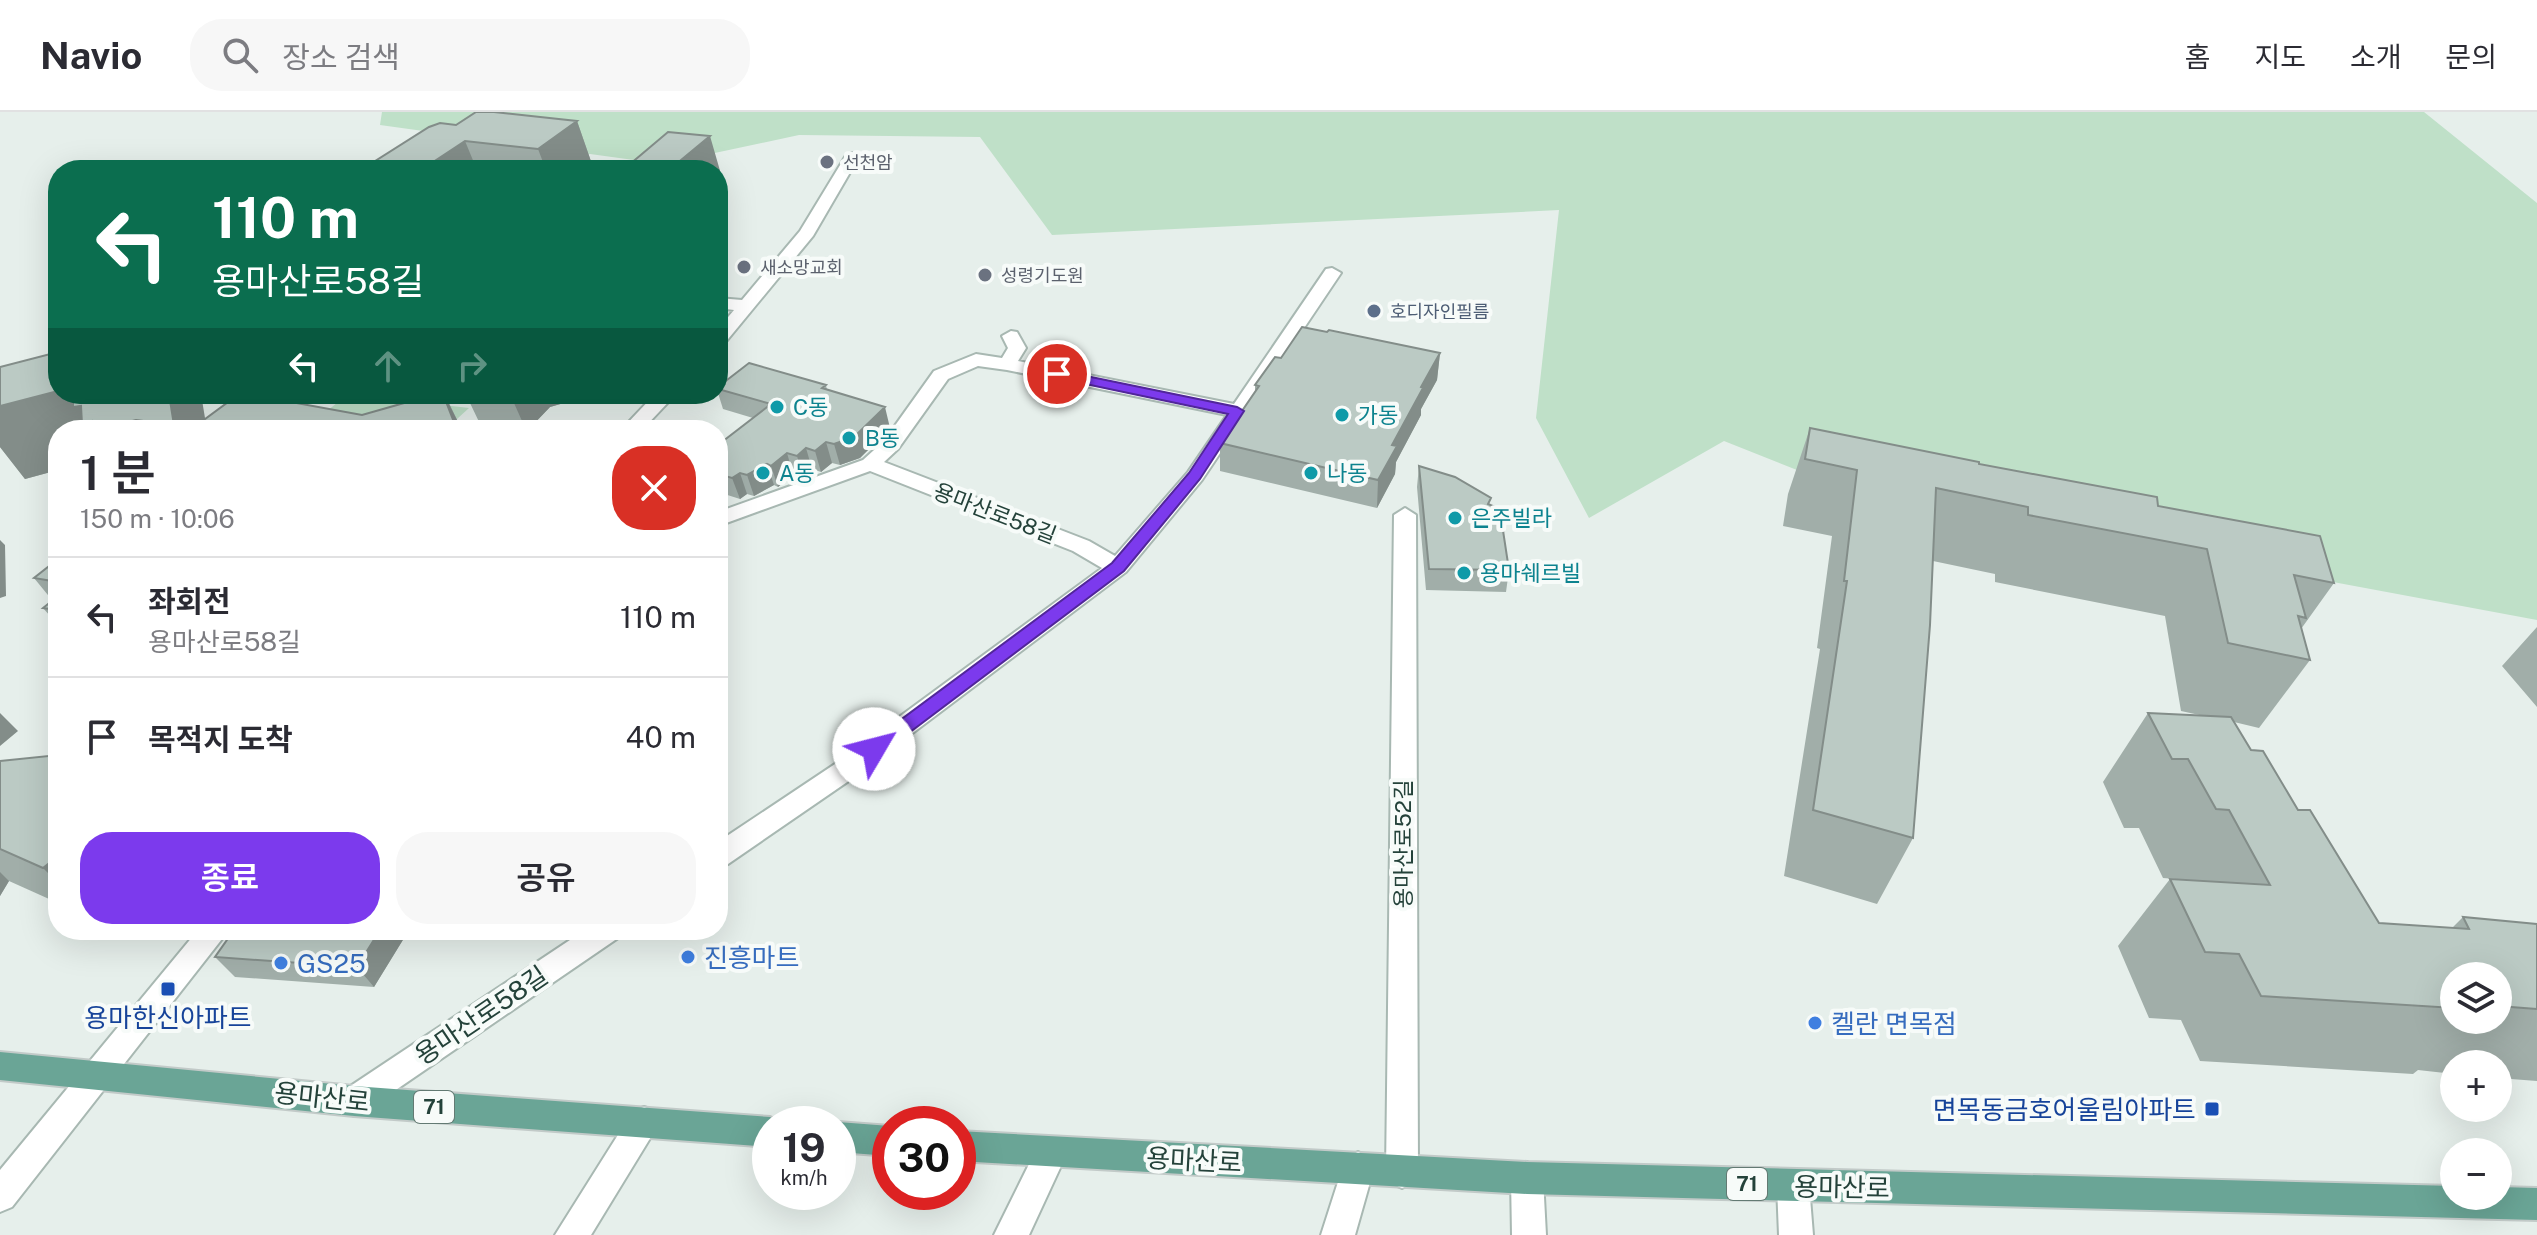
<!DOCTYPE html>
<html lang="ko">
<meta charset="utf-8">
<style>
:root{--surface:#fff;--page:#f7f7f7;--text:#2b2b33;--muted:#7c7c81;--line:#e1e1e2;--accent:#7c3aed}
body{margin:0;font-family:"Public Sans","Noto Sans KR",sans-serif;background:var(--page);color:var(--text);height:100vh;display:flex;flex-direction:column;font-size:30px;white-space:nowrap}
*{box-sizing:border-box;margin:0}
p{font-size:26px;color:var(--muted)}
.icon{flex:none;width:44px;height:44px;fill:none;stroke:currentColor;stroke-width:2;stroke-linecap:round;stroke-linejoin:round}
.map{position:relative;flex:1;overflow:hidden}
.side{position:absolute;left:48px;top:308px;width:680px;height:520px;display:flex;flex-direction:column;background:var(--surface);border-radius:32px;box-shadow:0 8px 32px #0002}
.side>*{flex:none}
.hud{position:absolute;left:48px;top:48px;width:680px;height:244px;border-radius:32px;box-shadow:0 8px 32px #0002;background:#0b6e4f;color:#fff;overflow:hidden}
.buttons{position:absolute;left:2440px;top:850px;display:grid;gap:16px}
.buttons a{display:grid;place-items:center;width:72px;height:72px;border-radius:50%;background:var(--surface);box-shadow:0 8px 32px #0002;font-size:40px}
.speed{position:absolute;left:752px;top:994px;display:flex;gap:16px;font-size:40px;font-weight:700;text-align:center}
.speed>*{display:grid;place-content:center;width:104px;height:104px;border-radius:50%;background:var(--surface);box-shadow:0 8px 32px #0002;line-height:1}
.speed small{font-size:20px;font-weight:400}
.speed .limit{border:12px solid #d22;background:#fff;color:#111}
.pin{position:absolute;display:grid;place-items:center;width:68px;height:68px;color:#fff;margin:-34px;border:4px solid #fff;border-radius:50%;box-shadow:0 2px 8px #0007}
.me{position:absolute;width:88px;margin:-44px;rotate:53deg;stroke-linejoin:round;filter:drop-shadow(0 0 6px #0008)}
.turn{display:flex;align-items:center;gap:28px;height:168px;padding:0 32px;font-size:36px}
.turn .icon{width:104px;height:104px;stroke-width:2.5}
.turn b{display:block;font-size:56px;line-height:68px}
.lanes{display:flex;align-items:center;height:76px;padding:0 32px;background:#0003;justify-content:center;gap:40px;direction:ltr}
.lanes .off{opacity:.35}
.round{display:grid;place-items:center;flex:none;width:84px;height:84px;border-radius:32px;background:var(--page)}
.summary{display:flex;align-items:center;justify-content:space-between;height:136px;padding:0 32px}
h1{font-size:48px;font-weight:600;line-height:60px}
.button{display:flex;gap:16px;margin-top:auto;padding:16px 32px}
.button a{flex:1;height:92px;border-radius:32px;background:var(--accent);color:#fff;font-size:32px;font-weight:600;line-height:92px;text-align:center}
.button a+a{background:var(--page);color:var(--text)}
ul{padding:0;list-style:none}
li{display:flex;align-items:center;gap:24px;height:120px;padding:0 32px;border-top:2px solid var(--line)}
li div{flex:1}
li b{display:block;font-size:30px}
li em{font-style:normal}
header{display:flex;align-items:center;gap:48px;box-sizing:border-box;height:112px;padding:0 40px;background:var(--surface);border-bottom:2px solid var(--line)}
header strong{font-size:38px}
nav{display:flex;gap:44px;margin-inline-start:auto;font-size:28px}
.search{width:560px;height:72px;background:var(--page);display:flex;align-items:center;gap:20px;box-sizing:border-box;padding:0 28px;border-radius:32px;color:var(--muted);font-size:30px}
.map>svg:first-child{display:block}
</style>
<header>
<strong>Navio</strong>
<div class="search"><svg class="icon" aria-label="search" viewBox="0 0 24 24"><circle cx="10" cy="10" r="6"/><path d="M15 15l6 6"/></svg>장소 검색</div>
<nav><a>홈</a><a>지도</a><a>소개</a><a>문의</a></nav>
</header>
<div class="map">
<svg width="2537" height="1123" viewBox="0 0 2537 1123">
<rect width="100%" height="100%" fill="#e6efeb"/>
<path fill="#bfe0c8" d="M382,0H2424L2537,91V508L1855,381L1724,329L1589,406L1536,306L1559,98L1052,123L980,25L799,23L663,52L380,13Z
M348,282L469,296L445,318L306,316Z"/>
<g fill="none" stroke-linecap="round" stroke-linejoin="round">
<defs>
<path id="street" d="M852,41L859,45L813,124L724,232L718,233V217L734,198L718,196V186L742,188L800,119L845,45Z
M1332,156L1341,161L1202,368L1126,460L853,666L728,752L718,755V730L835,652L1102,456L1073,439L870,359L718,414V400L863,348L884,329L934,259L976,242L1002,246L1008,236L1002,224L1011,219L1017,220L1026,236L1018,249L1234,292L1326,157ZM978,254L1007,258L1227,303L1188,360L1115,444L1089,429L884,350L898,337L948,267Z
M655,282H676L642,318H621Z
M1405,396L1416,403L1418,1060L1414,1071L1402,1076L1390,1071L1386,1060L1394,403Z
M198,818H229L12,1095L0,1100V1058Z
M585,818H622L618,826L365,999L354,1004L343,999L338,989L343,979Z
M644,995L655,999L660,1010L591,1123H555L633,999Z
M1051,1026L1062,1030L1067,1041L1029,1123H994L1040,1030Z
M1358,1040L1370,1045L1374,1056L1355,1123H1321L1346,1045Z
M1527,1050L1539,1055L1543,1066L1546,1123H1512L1511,1066L1515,1055Z
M1793,1057L1805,1062L1809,1073L1813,1123H1779L1777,1073L1781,1062Z"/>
<path id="primary" d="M0,940L354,974L770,1005L782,1012H770V1035L354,1004L0,968Z
M838,1010L890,1014V1044L838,1040V1012H832Z
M958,1019L1527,1050L2454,1074V1084H2498V1075L2537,1076V1108L1527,1082L958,1049Z"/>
</defs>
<use href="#street" stroke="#a8b8b2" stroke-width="4"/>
<use href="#primary" stroke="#c2cac8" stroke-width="4"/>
<use href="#street" fill="#fff" fill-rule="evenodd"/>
<use href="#primary" fill="#6aa596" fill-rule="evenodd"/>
</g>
<path fill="#a1aea9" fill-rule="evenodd" d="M577,9L594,58H361L456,13Z
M1440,241L1437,268L1421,297V303L1396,350L1395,362L1377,396L1220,359V331L1255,280V273L1281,246Z
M0,255L205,307L362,303L404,291L414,282H595L550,295L528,318L481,314L470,291L447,287L462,318H58V358L25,367L0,335Z
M826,273L827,278L890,316L860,346L840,353L832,351L821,360L812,357L803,365L793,362L778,375L774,373L754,384L747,382L740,387L718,380V333L753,306L723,297L718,281V275Z
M1810,316L1979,352L2158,394L2334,471L2301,517L2310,548L2259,616L2234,610L2251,638L2298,698L2379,811L2452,816L2463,805L2537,812V969L2498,966V952H2454V962L2418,958L2413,962L2200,949L2181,908L2149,906L2118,834L2170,767H2176L2163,766L2139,716H2124L2103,670L2148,601L2204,604L2181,599L2165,504L1995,470V462L1933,449L1913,726L1877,792L1784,764L1820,537L1817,536L1832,424L1783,414L1788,382ZM2454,864H2498V908H2454Z
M1419,354L1490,393L1509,458L1506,480L1426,478L1417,375Z
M58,447V513L43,496L52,488L34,466Z
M2537,515V595L2502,554Z
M58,643V791L9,769L0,784V649Z
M234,818H409L374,875L235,865L215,845Z"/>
<path fill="#838d89" d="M577,9L594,58H546L538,37Z
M710,24L727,83L718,91V58H669Z
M465,29L477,58H421Z
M1440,241L1437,268L1421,297V303L1396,350L1395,362L1377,396L1378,368L1392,333L1421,275Z
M58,279V282H77L136,308L143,318H58V358L25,367L0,335V294Z
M169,282H201L207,318L193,316L195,318H177L174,313Z
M443,282H444L462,318H457Z
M510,282H595L550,295L528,318H526Z
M885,295L890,316L860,346L840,353L834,332Z
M826,330L832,351L821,360L815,339Z
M806,336L812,357L803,365L797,344Z
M787,341L793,362L778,375L771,354Z
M767,352L774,373L754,384L747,363Z
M740,361L747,382L740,387L732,366Z
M1507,400L1504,421L1502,412Z
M0,428L5,433L6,484L0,486Z
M0,601L18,619L0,634Z
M58,744V771L43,756Z
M0,760L9,769L0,784Z
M380,818H409L374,875L357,855Z"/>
<path fill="#bbcac4" stroke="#838d89" stroke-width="2" d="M476,0H494L577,9L538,37L465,29L421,58H361L429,15L440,11L456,13Z
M668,20L710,24L669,58H623Z
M1302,215L1327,220L1329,218L1440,241L1421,275L1423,276L1392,333L1397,334L1378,368L1220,331L1259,274L1255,273L1275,245L1281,246Z
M58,240V279L0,294V255Z
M749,251L826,273L822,276L885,295L854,325L834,332L826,330L815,339L806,336L797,344L787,341L771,354L767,352L747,363L740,361L732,366L718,362V333L771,292L718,277V275Z
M73,282H169L174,313L136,308L98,318H93L92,309L82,312L81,294L73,295Z
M239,282H247L362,303L404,291L414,282H443L457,318H205L193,316Z
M1810,316L1979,350V352L2157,385L2158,394L2320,424L2334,471L2294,463L2306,506L2298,504L2310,548L2228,531L2207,437L2028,403V395L1936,376L1930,513L1913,726L1813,698L1847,469H1844L1857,358L1805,347Z
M1419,354L1455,365L1491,386L1488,392L1507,400L1502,412L1509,458L1429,457Z
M58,447V470L34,466Z
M58,484V498L43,496Z
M2148,601L2231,605L2251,638L2263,639L2298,698H2310L2379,811L2469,817L2463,805L2537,812V897L2498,894V864H2454V896L2261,884L2239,842L2205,840L2170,767L2270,773L2229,698L2216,697L2188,647H2172Z
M58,643V744L43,756L0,737V649Z
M234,818H380L357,855L215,845Z"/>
<path fill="#7c3aed" stroke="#51269a" stroke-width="2" d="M1057,258L1237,295L1244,299L1200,367L1124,459L881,642H868L865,637L868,632L1112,451L1189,361L1228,302L1052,265V259Z"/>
<g fill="#6b7280" stroke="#f7fbf9" stroke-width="3">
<circle cx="827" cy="50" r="8"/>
<circle cx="744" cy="155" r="8"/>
<circle cx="985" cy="163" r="8"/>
</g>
<circle fill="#5c6f8a" stroke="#f7fbf9" stroke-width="3" cx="1374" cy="199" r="8"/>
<g fill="#0f9aa8" stroke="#f7fbf9" stroke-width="3">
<circle cx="777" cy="295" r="8"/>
<circle cx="1342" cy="303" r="8"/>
<circle cx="849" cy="326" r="8"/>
<circle cx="763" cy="361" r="8"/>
<circle cx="1311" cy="361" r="8"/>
<circle cx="1455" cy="406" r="8"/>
<circle cx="1464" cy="461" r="8"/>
</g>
<g fill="#3f7fe0" stroke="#f7fbf9" stroke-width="3">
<circle cx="688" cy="845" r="8"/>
<circle cx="281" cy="851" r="8"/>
<circle cx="1815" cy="911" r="8"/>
</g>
<g fill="#1a4fb4" stroke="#f7fbf9" stroke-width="3">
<rect x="160" y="869" width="16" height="16" rx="4"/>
<rect x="2204" y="989" width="16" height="16" rx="4"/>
</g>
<g text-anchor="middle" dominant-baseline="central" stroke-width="8" stroke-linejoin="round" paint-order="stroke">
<g font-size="18" fill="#5b616d" stroke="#f7fbf9" text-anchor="start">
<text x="843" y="50">선천암</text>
<text x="760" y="155">새소망교회</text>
<text x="1001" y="163">성령기도원</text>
</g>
<g font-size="18" fill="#4e5e75" stroke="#f7fbf9" text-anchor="start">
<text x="1390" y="199">호디자인필름</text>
</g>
<g fill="#f7fbf9" stroke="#637a73" stroke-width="2">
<rect x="414" y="979" width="40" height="32" rx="6"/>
<rect x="1727" y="1056" width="40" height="32" rx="6"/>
</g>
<g font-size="20" font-weight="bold" fill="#24423a">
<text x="434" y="995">71</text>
<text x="1747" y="1072">71</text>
</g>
<g font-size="22" fill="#0d838f" stroke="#f7fbf9" text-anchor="start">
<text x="793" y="295">C동</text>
<text x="1358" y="303">가동</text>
<text x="865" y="326">B동</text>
<text x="779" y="361">A동</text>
<text x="1327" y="361">나동</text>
<text x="1471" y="406">은주빌라</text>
<text x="1480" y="461">용마쉐르빌</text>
</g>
<g font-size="22" fill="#24423a" stroke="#f7fbf9">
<text transform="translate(995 401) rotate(21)">용마산로58길</text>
<text transform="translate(1403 732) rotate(-90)">용마산로52길</text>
</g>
<g font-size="26" fill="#366cbe" stroke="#f7fbf9" text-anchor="start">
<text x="704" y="845">진흥마트</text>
<text x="297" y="851">GS25</text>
<text x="1831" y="911">켈란 면목점</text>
</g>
<g font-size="26" fill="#24423a" stroke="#f7fbf9">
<text transform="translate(481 903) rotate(-34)">용마산로58길</text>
<text transform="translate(322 985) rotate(6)">용마산로</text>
<text transform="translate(1194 1048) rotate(3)">용마산로</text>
<text transform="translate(1842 1075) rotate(1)">용마산로</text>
</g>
<g font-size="26" fill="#164399" stroke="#f7fbf9">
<text x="168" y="905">용마한신아파트</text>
<text x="2196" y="997" text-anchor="end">면목동금호어울림아파트</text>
</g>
</g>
</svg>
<div class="buttons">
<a><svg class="icon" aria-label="layers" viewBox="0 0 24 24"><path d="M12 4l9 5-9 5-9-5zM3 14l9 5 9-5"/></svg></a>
<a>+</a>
<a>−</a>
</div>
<div class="speed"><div>19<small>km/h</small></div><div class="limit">30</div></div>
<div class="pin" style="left:1057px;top:262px;background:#d93025"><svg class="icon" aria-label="arrive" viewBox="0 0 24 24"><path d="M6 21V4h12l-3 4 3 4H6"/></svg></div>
<svg class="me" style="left:874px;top:637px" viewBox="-20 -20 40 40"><circle r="19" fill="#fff"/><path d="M0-13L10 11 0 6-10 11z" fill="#7c3aed"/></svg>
<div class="hud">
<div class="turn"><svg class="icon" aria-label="left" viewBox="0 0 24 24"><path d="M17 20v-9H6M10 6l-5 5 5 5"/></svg><div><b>110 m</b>용마산로58길</div></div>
<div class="lanes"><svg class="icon" aria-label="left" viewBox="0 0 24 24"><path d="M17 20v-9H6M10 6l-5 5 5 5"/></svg><svg class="icon off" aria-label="ahead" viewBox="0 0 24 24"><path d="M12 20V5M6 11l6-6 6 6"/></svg><svg class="icon off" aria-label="right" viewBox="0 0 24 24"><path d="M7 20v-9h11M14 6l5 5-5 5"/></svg></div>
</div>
<section class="side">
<div class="summary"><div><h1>1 분</h1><p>150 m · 10:06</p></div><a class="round" style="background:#d93025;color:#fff"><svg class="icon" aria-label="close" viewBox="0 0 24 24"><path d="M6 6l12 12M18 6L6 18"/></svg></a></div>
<ul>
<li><svg class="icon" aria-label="left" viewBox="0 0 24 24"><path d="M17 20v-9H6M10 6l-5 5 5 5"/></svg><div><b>좌회전</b><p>용마산로58길</p></div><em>110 m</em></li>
<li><svg class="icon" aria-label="arrive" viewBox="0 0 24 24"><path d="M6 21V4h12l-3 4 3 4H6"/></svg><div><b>목적지 도착</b></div><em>40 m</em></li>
</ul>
<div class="button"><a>종료</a><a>공유</a></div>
</section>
</div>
